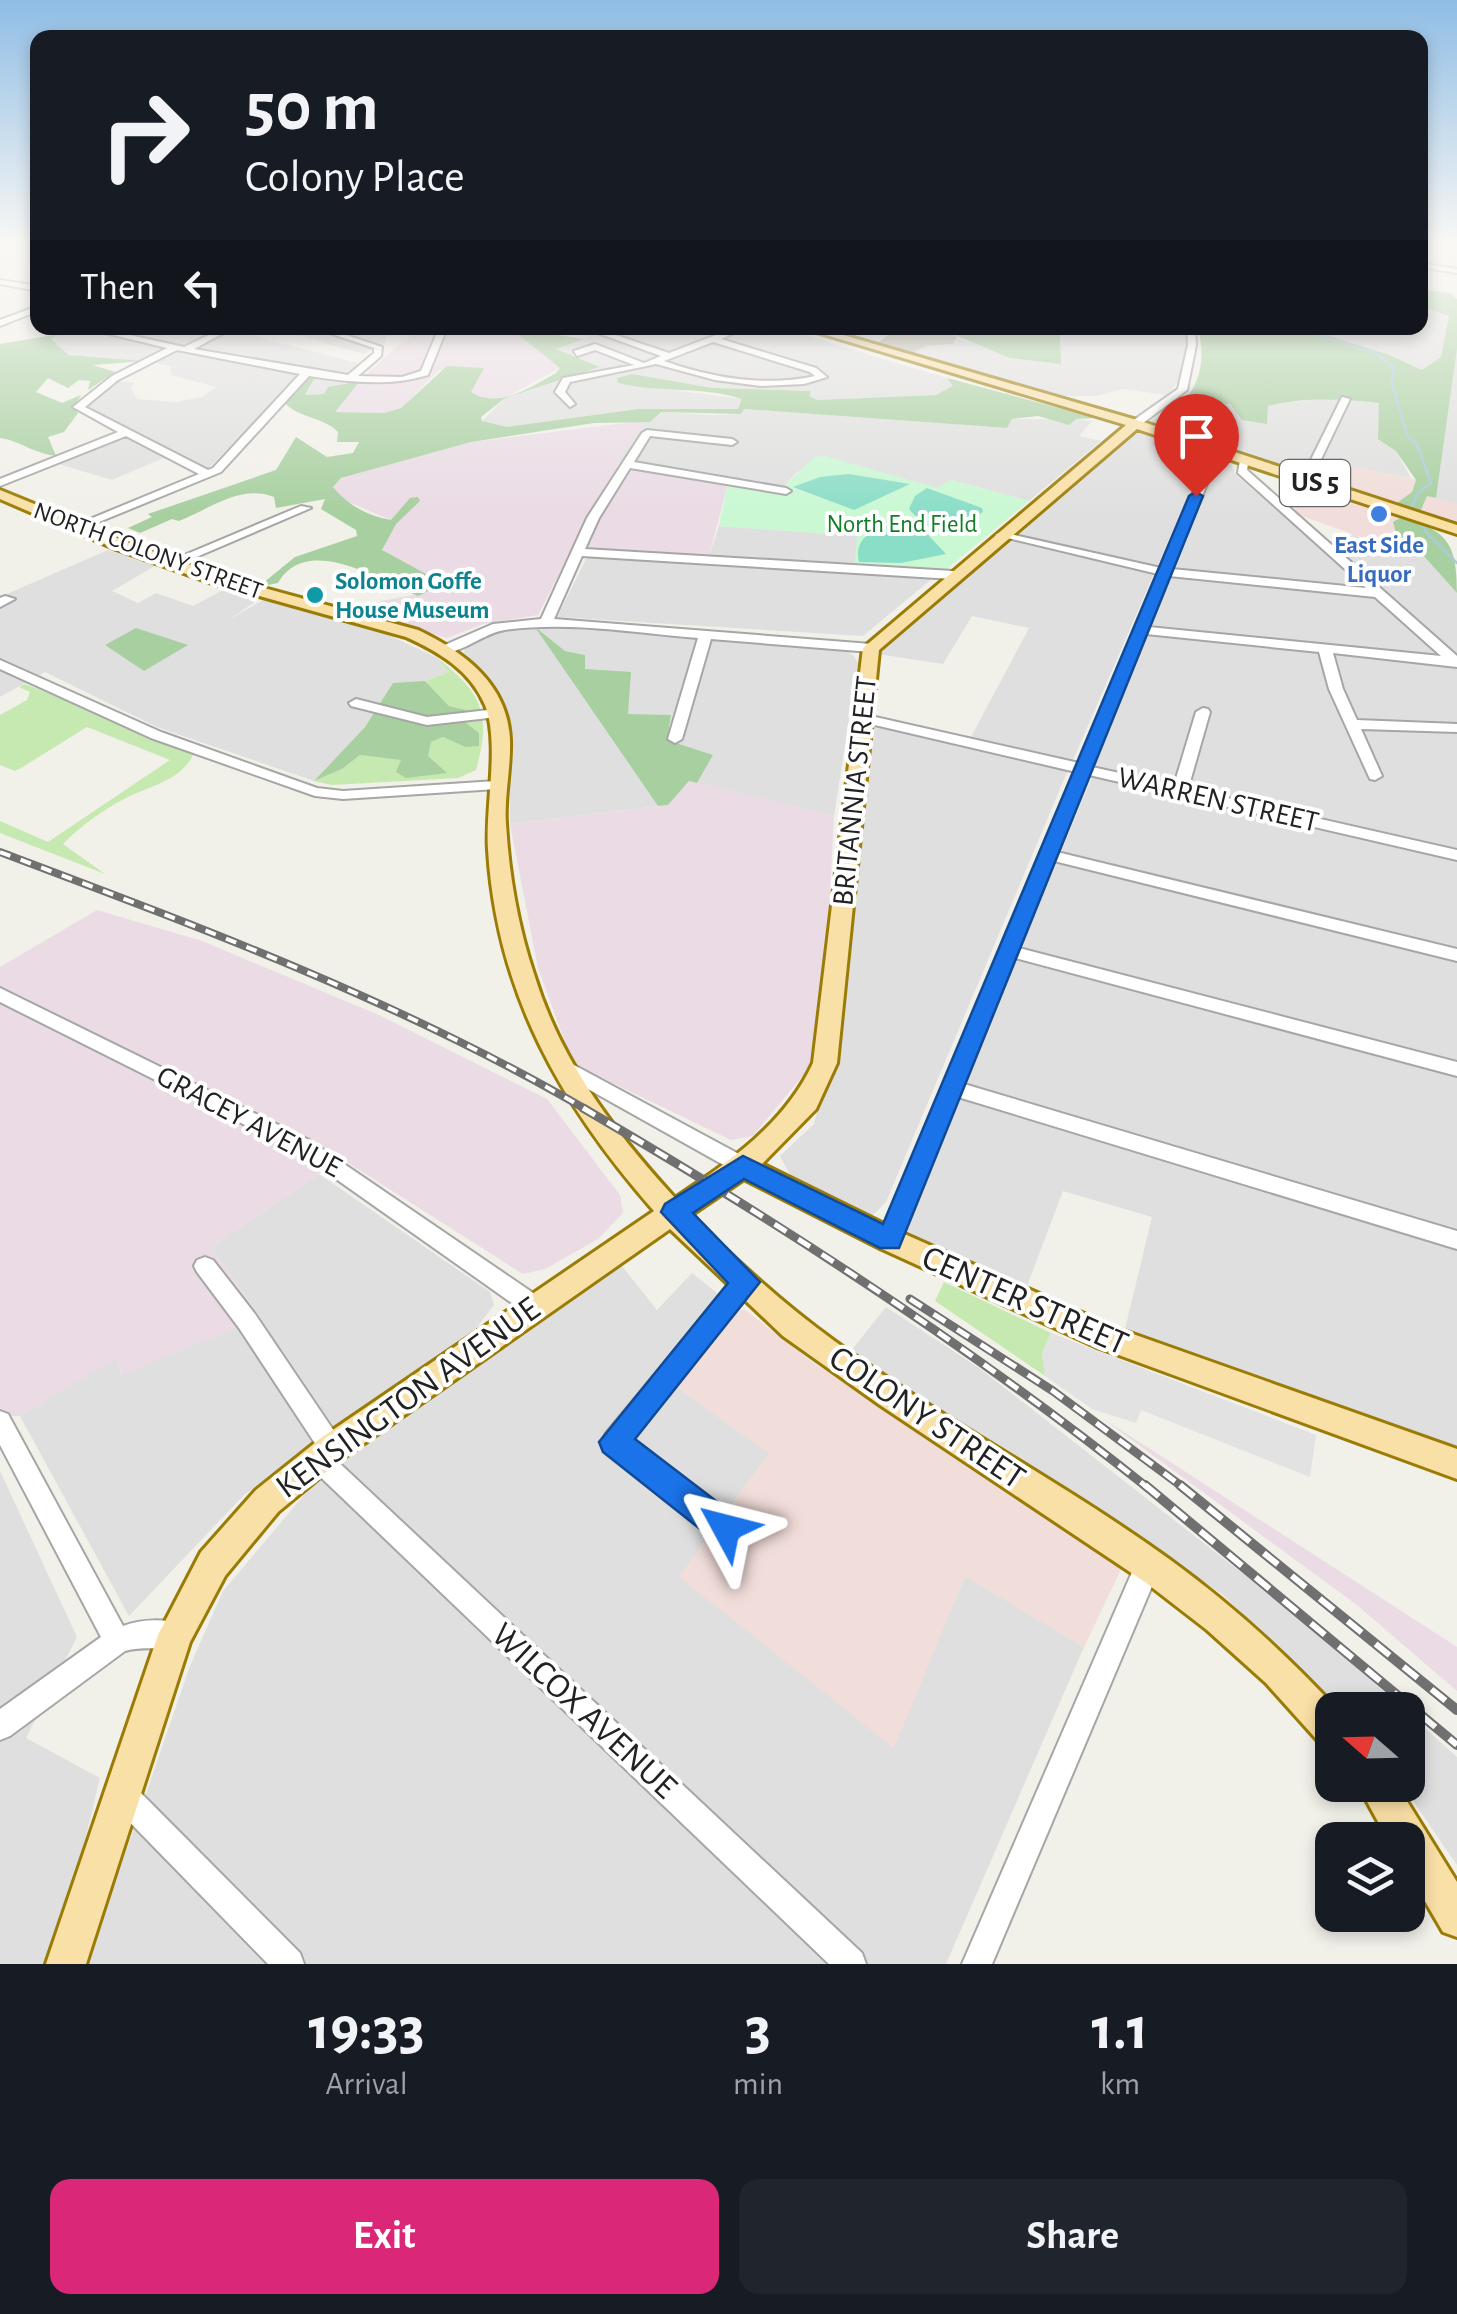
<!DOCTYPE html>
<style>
:root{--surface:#171b24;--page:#20242c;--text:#f1f3f6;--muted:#9ea1a6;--accent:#db2777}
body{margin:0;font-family:"Alegreya Sans",sans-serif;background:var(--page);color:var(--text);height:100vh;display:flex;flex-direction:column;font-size:38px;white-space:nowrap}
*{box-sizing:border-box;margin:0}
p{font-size:32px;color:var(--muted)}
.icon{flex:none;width:55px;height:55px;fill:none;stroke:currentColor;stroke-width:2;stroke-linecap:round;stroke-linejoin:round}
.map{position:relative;height:1964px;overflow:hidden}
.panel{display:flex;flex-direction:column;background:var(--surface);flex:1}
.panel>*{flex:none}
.hud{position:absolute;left:30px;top:30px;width:1398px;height:305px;border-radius:20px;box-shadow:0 5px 15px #0003;background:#171b24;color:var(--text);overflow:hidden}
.needle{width:65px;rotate:290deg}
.fabs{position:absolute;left:1315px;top:1692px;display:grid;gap:20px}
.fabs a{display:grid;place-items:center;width:110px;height:110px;border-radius:20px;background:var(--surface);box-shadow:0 5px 15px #0003;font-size:50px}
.pin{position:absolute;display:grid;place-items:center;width:85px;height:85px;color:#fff;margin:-102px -42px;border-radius:50% 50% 50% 0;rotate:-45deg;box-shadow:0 0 10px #0007}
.pin .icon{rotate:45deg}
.me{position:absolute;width:110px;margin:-55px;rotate:308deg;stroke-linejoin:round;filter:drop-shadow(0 0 8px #0008)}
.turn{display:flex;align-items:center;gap:35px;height:210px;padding:0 50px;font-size:45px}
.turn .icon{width:130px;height:130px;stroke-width:2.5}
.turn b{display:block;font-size:70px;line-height:85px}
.then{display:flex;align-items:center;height:95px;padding:0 50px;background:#0003;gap:20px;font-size:38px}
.eta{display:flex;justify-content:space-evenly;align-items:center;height:170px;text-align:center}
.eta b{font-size:60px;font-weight:700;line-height:70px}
.cta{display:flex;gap:20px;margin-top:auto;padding:20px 50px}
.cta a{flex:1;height:115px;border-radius:20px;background:var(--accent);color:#fff;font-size:40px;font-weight:700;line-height:115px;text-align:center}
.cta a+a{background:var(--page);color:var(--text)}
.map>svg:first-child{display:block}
</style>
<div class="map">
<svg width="1457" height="1964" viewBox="0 0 1457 1964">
<rect width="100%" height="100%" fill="#f1f0e9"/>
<path fill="#dfdfdf" d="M1420,306L1449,316L1441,357L1422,370L1387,354L1303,328H1420Z
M76,328H183L250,335L357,363L351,379L324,394L304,395L311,387L309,377L285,403L274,402L207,470L83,406L114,381L134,382L131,388L137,399L176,402L202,397L216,387L171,375L170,366L153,362L69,355L50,338Z
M244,328H388L385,343L363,354L284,331Z
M595,328H732L662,355L669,359L750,328H780L947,378L954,386L936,395L817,400L808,397L810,391L712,388L633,374L618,383L743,399L739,409H638L507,427L482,421L505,398L599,368L554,349L603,331Z
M977,328H1185L1189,342L1177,383L1167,395L1123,389L1096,396H1058L911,354L926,346L952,344L956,339L979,343L1010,358L1060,363L1059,335Z
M1457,349V504L1436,498Z
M1329,398L1379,403L1396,451L1411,478L1309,459L1300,474L1152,426L1150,421L1199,402L1230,404L1267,423L1268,405Z
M743,409L1007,428L1012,419H1076L1092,421L1079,436L1101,441L1029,501L951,480L938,488L921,485L824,456L796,473L779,492L616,463L645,421L661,412L712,415L741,414Z
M1143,432L1207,452L1073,760L971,737L1029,628L972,616L943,664L878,654L885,639L1049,508L1093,471V465L1132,433Z
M128,436L168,456L112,480L55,463Z
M1220,457L1229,460L1237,476L1364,587L1175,570Z
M719,526L858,536L855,563L709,556Z
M1353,534L1388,554H1422L1457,593V654L1328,542L1348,539Z
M108,550L155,566L112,591L138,603L156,593L193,606L223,590L258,600L227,621L263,600L375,629L436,657L449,672L420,683H393L365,727L314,781L157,727L45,672L0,697V597Z
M588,555L933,578L863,636L557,617Z
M1171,576L1374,596L1440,655L1148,625Z
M533,625L837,647L853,655L858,663L834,816L697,783L713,755L667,740L671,716L628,714L584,669L585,655L565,651L538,630L658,806L510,824V723L500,694L464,653L465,648L493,632Z
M1147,634L1453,664L1457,668V848L1090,765Z
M871,725L1068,770L886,1202L872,1216L790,1175L780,1156L814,1124L843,1010Z
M1092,777L1457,862V1446L1125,1329L1152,1217L1063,1191L1027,1286L904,1231Z
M319,1174L490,1292L494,1305L477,1327L244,1495L129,1616L20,1416L118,1357L121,1374L261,1318L211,1247Z
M621,1265L657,1310L692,1273L721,1296L658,1374L769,1453L680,1576L893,1747L965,1576L1084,1647L946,1964H87L190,1666L223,1591L327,1468Z
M886,1307L979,1368L1119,1477L1325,1638L1404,1710H1342L1222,1594L850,1352Z
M0,1471L77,1637L26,1738L100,1778L70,1903L45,1964H0Z
M1408,1713L1457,1757V1865L1402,1785H1408Z"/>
<path fill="#f1ddd9" d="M1325,461L1438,484L1436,498L1457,504V535L1402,517L1398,540L1367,539L1296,514L1289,509Z
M744,1309L815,1364L1124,1563L1084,1647L965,1576L894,1748L679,1577L769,1453L672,1384L731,1313Z"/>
<path fill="#eadbe5" d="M434,328H510L560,368L506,397L480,399L440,369L401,408L384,413L334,412L364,376L399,345L417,332Z
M641,421H645L617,464L728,484L709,556L573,547L538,615L483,624L447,638L352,612L381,601L429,592L382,550L391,520L344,500L333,487L341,478L471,442Z
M689,781L834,816L828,932L810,1067L753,1136L731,1140L573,1064L538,968L510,824L668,805Z
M97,910L202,941L381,1016L547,1099L620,1195L623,1213L598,1239L545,1269L523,1274L331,1152L319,1174L211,1247L261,1318L122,1375L117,1358L20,1416H0V967Z
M1102,1418L1457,1647V1691L1357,1605Z"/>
<path fill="#c4c6b4" d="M898,328H938L957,337L953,344L926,346L911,354L876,344Z"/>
<path fill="#c6e9b1" d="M436,657C482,693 492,713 476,770L458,778L332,785L314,781L342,769L360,755L402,760L445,772L427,756L431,742L443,737L465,747L466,710L449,706L425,681L449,672Z
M25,684L194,752C184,781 145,787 122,800C102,811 79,827 63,844L105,874L0,833V821L48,842L170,760L87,727L21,768L15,771L0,765V715L27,700L30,692L19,687Z
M944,1282L1051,1333L1042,1353L1045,1376L935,1301Z"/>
<path fill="#a7cf9f" d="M1420,290L1450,293L1457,299V349L1436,498L1427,496L1420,512L1397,503L1412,492L1416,480L1396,451L1378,439L1379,403C1341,399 1306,397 1268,406L1267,424L1242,420L1230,404L1184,402C1202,379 1205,356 1198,328H1303L1387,354L1422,370L1441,357L1449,316L1420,306Z
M510,328L584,339L556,349L600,367L505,398L481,417L482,421L507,427L638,409H738L742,399C703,386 659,393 618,383L617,378L633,374L712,388L811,391L809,396L817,400L936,395L953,386L947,378L1096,418L1076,419L1069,425L1038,416L1012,419L1007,428L744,409L741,414L661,412L650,422L594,423L471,442L341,478L333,487C348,505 367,516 391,520L410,498L418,497L420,501L396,524L382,550L439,581L437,587L418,596C379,580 307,533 278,583L258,587L295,557L357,536L356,530L321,509L325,499L276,508L274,497C240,484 210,509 179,521L172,519L140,533L128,528L152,517L148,514L276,470L296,437L327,457L353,453L359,442H337L338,432C322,416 300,419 285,403L309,377H315L305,395L324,394L328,387L360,381L335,412L384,413L401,408L447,366L484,368L471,392C497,410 533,386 556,373L560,368Z
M938,328L1060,335L1061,364L1010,358Z
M59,334L51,339L69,355L144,361L93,365L115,372L88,390L90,381L79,380L68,388L48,378L36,392L62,403L81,395L74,407L78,413L64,432L48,437L56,456C32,453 21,441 0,438V344Z
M1402,517C1448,531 1457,544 1457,593L1422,554H1388L1367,539L1398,540L1393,522Z
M535,627L565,651L585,655V669L631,672L628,714L671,715L667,740L713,755L697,783L689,781L668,805L658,806Z
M136,628L188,645L144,671L105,645Z
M425,681L449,706L466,710V723L479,733V746L465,747L443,737L431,742L428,756L447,773L406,778L396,772L401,760L360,755L342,769L314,781L365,727L393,683Z"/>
<path fill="#c9f8d3" d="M824,456L938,488L950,480L1029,501L947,569L855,563L857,536L719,526L728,484L779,492L814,457Z"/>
<path fill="#8addc7" d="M849,474L910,484L854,510L793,487L820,477Z
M927,488L982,508L983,512L941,533L923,524L909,509L915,496Z
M914,520L946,554L901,563L859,562C851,531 890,523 914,520Z"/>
<path fill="#e2e2e2" d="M1051,1333L1316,1435L1310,1477L1141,1410L1136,1423L1092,1409L1045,1376L1042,1353Z"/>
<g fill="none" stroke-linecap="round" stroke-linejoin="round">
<path stroke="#abcbdd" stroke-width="2.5" d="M1293,328L1374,352L1394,367L1392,385L1408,438L1416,442L1431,483L1418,493L1411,508L1427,533L1457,563"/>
<defs>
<path id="minor" d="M1420,263L1457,269V273L1420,267Z
M0,280L38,286V291L0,284Z
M38,306V311L0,326V320Z
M84,328H98L184,347L223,328H233L194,349L348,375L374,353V348L314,328H325L382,347L381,356L358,376L402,377L421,371L439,328H447L428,375C389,387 349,382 309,376L221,472L77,531L73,530V526L199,474L126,436L0,486V479L118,432L73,407L112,376L167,348ZM177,350L300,374L213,468L208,470L85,407L118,380Z
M584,328H595L669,353L734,328H745L721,339L816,368L827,377L804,384L761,386L715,380L656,364L570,382L565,392L575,404L570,407L555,392L563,378L634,365L595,350L577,356L574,351L595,344L644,363L661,356ZM713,342L810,372L815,376C766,387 711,378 664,361Z
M1187,328H1195L1196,345L1187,390L1139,426H1131V422L1178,389L1188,345Z
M1342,397L1350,399L1311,480L1302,482L1301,480Z
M647,430L732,439L737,442L732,445L650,436L634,462L786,488L791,491L786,494L630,468L599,518L585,549L953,571L959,575L953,579L582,556L554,619L871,644L877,648L871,652L711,639L682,739L675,743L668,739L698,638C635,633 568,621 505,630C483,633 463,654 440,653V647L493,624L541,619L587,518L642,433Z
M1217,450L1226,452L1217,460L1172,569L1366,588L1238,473L1240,460L1249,458L1247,470L1457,656V667L1333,653L1343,689L1357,720L1457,724V732L1361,729L1382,776L1375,780L1370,779L1329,689L1319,652L1146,634L1092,767L1174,785L1196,712L1203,708L1208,709L1210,712L1188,789L1457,850V860L1089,775L1057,852L1457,949V961L1054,861L1019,948L1457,1062V1076L1015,958L964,1084L1457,1231V1249L958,1097L897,1246L890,1249L883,1246L880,1240L1076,772L862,722L855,718L862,714L1079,763L1158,574L995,535L1001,532L1161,568L1207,458ZM1169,576L1375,597L1441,656L1149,627Z
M301,506L311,508L173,567L163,564Z
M5,596L15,599L0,607V598Z
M0,660L161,732L317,788L343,791L496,781L503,785L496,789L343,799L315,796L151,738L0,669Z
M356,699L427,717L497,709L504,713L497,717L427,725L351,706L349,703Z
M0,988L309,1140L542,1299L545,1306L542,1313L534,1316L526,1313L295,1150L0,1002Z
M561,1058L750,1160L753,1166L750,1172L743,1174L736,1172L554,1070L552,1065L554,1060Z
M205,1257L213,1260L255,1314L340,1440L344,1448L340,1456L334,1458L862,1953L866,1964H829L310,1467L306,1459L310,1451L318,1448L239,1328L197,1272L194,1266L197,1260Z
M746,1273L754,1275L757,1282L754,1289L630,1439L734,1520L737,1529L734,1538L725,1541L716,1538L606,1449L602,1441L606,1433L738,1275Z
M0,1411L8,1414L123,1626C142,1619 166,1618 184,1626L188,1635L184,1644C165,1652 144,1645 125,1651L10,1736L0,1740V1709L101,1637L0,1445Z
M1148,1552L1157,1556L1161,1565L992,1964H962L1139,1556Z
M122,1780L132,1784L300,1953L304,1964H268L112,1804L108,1794L112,1784Z"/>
<path id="major" d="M803,328H819L1140,421L1457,525V534L1137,429L879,650L837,1063L816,1109L762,1164L900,1232L1116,1328L1457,1449V1479L1097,1347L880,1248L744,1179L691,1215C735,1260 782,1303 833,1340C941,1419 1061,1481 1169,1559C1231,1604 1286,1654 1338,1710H1332V1747L1319,1742L1266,1683L1207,1630L1145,1582L880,1405L783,1336L670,1229L343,1458L278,1512L225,1576L190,1642L86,1964H46L158,1635L201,1552L256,1490L321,1438L654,1211C561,1105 497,994 488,850C485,807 500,743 485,705C470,670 439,652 406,637L209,582L116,549L0,499V490L127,542L220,576L418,630C464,652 508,684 510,740C511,769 504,796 506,824C509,875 518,926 534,974C561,1062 613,1130 675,1198C730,1161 784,1125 813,1063L863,648L1126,425Z
M1358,1785H1397L1457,1882V1937L1443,1932L1408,1872V1840H1388Z"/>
</defs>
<use href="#minor" stroke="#a6a6a6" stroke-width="4"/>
<use href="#major" stroke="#9a7b05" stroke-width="6"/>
<use href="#minor" fill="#fff" fill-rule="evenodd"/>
<use href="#major" fill="#f9e0a6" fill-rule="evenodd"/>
<defs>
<path id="rail-far2" d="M0,852C200,927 402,1002 587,1110"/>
<path id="rail-far1" d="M583,1108C779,1222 970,1346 1148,1488
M910,1299L1053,1391L1184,1488"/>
<path id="rail" d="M1145,1485L1457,1745
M1180,1485L1457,1710"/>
</defs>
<use href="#rail-far2" stroke="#707070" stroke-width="8"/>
<use href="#rail-far1" stroke="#707070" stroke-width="9"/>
<use href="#rail" stroke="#707070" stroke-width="10"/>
<use href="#rail-far2" stroke="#fff" stroke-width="4" stroke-dasharray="11" stroke-linecap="butt"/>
<use href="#rail-far1" stroke="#fff" stroke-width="5" stroke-dasharray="14" stroke-linecap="butt"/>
<use href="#rail" stroke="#fff" stroke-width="6" stroke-dasharray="18" stroke-linecap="butt"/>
</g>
<linearGradient id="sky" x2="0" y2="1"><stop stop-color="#8fbde4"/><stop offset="0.47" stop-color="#f9f8f5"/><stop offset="1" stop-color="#f9f8f5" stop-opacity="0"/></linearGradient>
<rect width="1457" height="517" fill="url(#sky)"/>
<path fill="#1a73e8" stroke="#114b97" stroke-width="2.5" d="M1196,492L1203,496L899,1248H880L744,1179L693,1213L760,1282L635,1439L737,1517L742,1528L737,1540L726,1544L714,1540L603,1452L599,1442L728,1283L661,1212L665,1204L743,1156L883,1224L1189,496Z"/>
<circle fill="#3f7fe0" stroke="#fff" stroke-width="4" cx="1379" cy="514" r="10"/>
<circle fill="#0f9aa8" stroke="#fff" stroke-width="4" cx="315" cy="595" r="10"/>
<g text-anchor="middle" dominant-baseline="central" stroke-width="8" stroke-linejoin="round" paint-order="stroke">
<g font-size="25" fill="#107f27" stroke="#fff">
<text x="902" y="524">North End Field</text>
</g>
<g font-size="25" font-weight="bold" fill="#366cbe" stroke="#fff">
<text x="1379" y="545">East Side<tspan x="1379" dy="29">Liquor</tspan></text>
</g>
<g font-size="25" fill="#222" stroke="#fff">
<text transform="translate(148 551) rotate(20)">NORTH COLONY STREET</text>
</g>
<g font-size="25" font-weight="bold" fill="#0d838f" stroke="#fff" text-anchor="start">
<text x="335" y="581">Solomon Goffe<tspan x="335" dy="29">House Museum</tspan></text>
</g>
<rect fill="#fff" stroke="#646464" stroke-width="2.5" x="1280" y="460" width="70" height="46" rx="8"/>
<g font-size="28" font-weight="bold" fill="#222">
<text x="1315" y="483">US 5</text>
</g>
<g font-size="30" fill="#222" stroke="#fff">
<text transform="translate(855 791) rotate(-84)">BRITANNIA STREET</text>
<text transform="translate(1218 800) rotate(13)">WARREN STREET</text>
<text transform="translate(249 1122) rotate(28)">GRACEY AVENUE</text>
</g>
<g font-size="35" fill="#222" stroke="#fff">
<text transform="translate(1025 1301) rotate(24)">CENTER STREET</text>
<text transform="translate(408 1398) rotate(-36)">KENSINGTON AVENUE</text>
<text transform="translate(927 1418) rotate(34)">COLONY STREET</text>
<text transform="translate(584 1711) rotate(43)">WILCOX AVENUE</text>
</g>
</g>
</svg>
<div class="fabs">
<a><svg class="needle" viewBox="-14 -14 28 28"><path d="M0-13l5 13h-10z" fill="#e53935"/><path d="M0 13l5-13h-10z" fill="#9ea1a6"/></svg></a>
<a><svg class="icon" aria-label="layers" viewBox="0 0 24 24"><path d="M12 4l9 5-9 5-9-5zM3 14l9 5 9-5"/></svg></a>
</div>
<div class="pin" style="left:1196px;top:496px;background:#d93025"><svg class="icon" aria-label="arrive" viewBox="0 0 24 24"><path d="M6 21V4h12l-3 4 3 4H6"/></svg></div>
<svg class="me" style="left:726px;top:1528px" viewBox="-20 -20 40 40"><path d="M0-17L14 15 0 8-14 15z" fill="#1a73e8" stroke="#fff" stroke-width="4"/></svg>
<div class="hud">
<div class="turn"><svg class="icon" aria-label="right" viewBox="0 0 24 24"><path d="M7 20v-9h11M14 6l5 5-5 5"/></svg><div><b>50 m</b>Colony Place</div></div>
<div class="then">Then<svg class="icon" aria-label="left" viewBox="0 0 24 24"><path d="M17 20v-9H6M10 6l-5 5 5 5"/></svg></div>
</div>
</div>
<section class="panel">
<div class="eta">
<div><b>19:33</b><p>Arrival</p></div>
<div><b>3</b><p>min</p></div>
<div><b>1.1</b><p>km</p></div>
</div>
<div class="cta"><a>Exit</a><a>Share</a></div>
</section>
